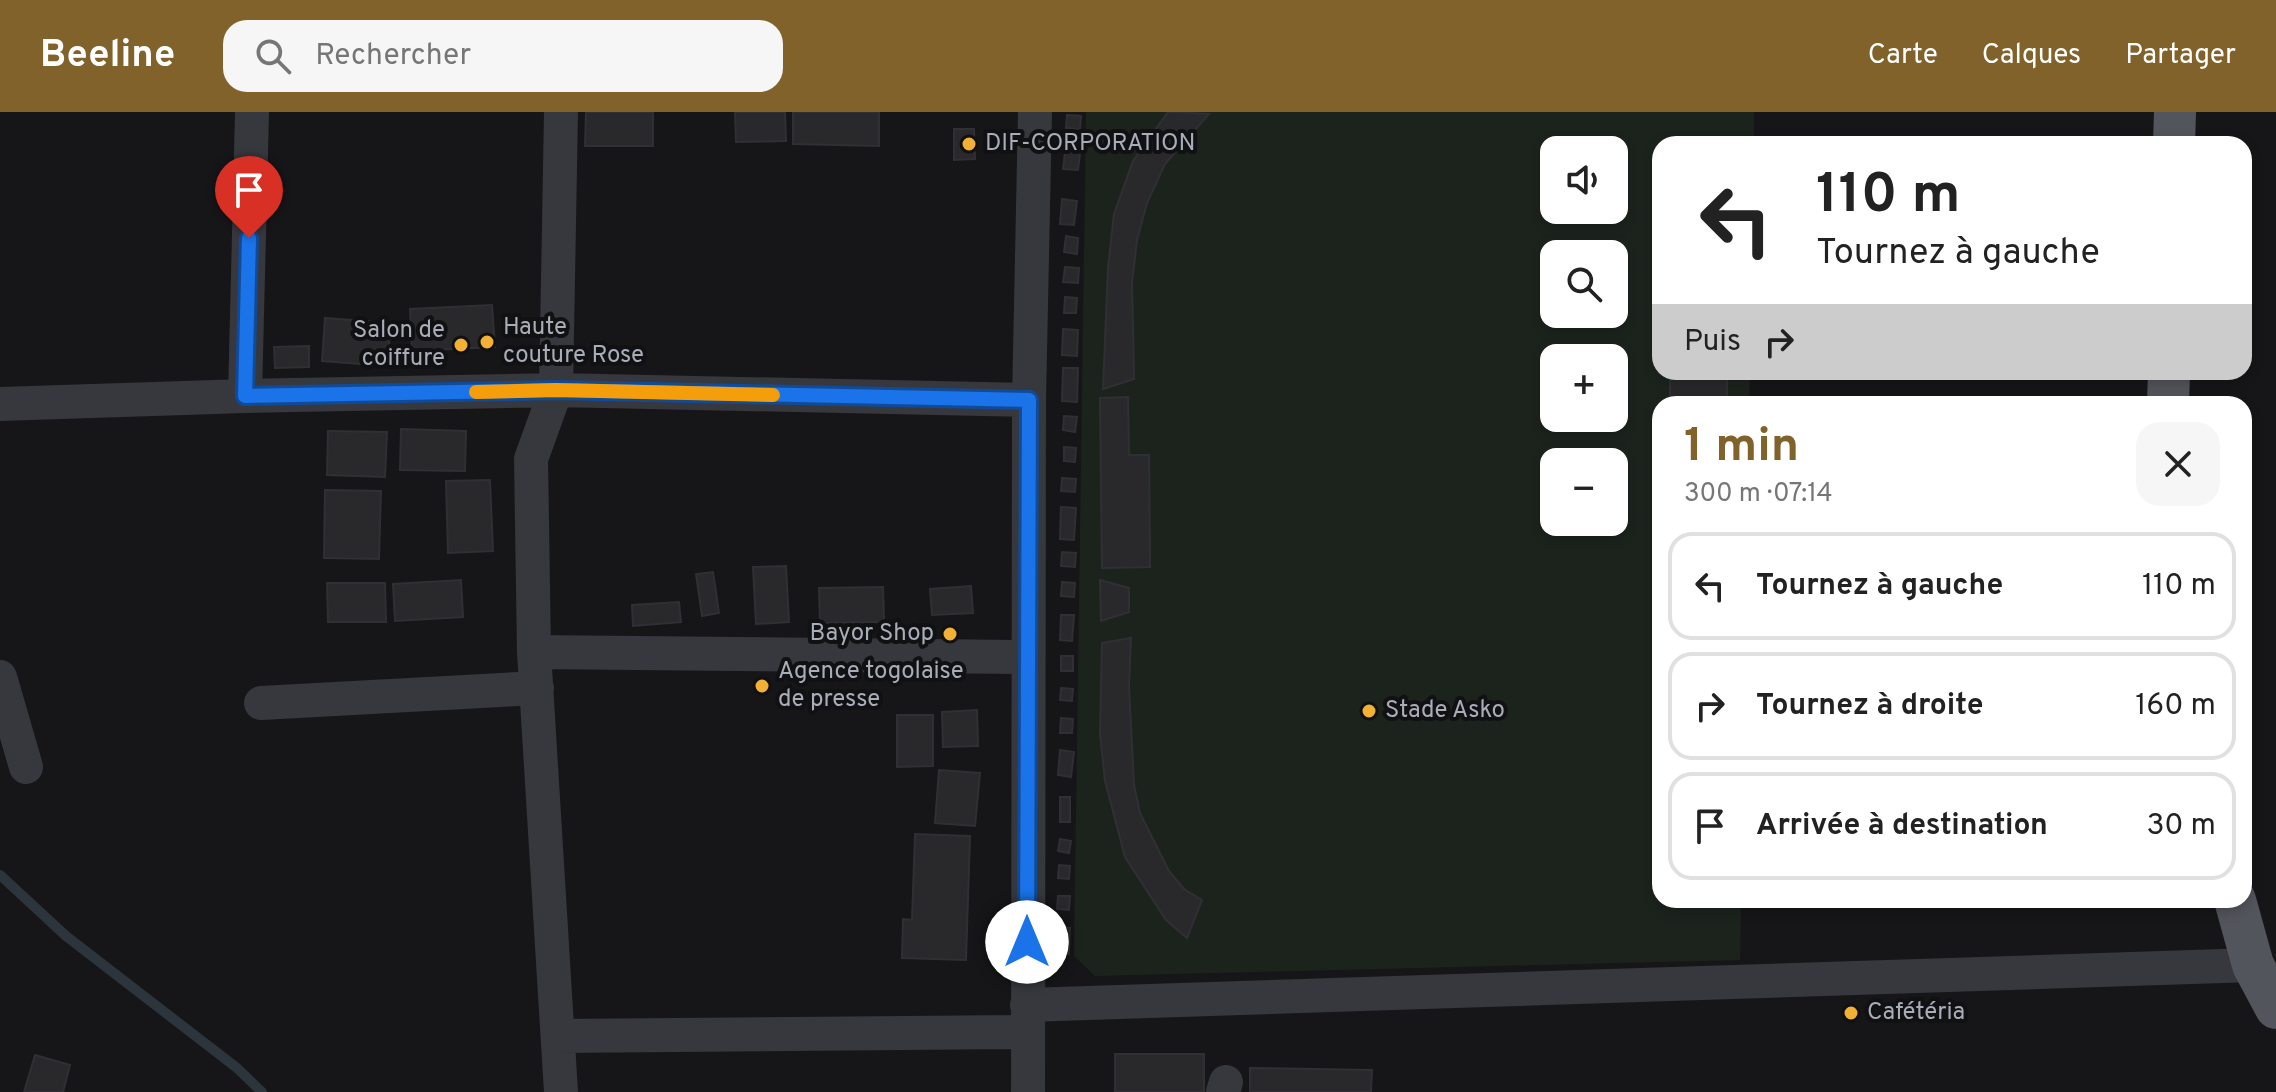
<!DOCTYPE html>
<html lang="fr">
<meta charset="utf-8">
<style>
:root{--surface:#fff;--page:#f6f6f6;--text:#222;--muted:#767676;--line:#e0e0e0;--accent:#80622a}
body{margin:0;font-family:Overpass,sans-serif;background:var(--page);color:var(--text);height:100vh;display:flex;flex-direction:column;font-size:30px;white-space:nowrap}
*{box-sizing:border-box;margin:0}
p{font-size:26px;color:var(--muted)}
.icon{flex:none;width:44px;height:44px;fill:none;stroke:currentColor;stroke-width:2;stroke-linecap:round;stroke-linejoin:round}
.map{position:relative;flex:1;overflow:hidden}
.drawer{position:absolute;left:1652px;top:284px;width:600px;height:512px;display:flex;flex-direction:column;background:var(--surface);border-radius:24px;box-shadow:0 4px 12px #0003}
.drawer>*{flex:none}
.hud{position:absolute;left:1652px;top:24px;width:600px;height:244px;border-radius:24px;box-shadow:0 4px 12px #0003;background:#fff;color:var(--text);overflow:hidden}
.controls{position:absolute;left:1540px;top:24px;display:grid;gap:16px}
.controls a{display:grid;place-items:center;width:88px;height:88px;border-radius:16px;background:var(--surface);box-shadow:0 4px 12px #0003;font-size:40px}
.pin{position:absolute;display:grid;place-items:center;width:68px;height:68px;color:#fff;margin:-82px -34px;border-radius:50% 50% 50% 0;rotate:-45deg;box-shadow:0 0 8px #0007}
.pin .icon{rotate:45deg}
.me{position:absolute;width:88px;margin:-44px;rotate:0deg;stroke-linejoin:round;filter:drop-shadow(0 0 6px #0008)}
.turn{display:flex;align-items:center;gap:28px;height:168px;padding:0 32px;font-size:36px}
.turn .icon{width:104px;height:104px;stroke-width:2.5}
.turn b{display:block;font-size:56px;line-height:68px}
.then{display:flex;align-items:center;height:76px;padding:0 32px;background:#0003;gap:16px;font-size:30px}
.round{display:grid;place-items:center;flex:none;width:84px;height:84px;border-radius:24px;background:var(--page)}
.summary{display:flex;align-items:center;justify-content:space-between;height:136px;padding:0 32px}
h1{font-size:48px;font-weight:700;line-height:60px;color:var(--accent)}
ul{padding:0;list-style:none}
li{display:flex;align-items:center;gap:24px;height:108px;margin:0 16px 12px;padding:0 16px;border:4px solid var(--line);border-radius:24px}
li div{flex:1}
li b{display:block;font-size:30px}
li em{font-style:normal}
header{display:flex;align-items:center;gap:48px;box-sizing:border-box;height:112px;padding:0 40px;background:var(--accent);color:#fff}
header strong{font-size:38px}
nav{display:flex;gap:44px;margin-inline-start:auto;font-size:28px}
.search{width:560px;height:72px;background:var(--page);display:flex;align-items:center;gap:20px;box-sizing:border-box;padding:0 28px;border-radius:24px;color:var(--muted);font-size:30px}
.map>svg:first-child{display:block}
</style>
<header>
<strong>Beeline</strong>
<div class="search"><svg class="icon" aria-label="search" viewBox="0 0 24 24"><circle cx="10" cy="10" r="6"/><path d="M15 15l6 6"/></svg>Rechercher</div>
<nav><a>Carte</a><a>Calques</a><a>Partager</a></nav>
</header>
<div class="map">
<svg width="2276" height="980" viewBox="0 0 2276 980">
<rect width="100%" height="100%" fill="#161618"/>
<path fill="#1c231d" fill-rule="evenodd" d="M1086,0H1754V32H1660V260H1750L1749,292H1660V788H1741L1740,848L1095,864L1074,844ZM1554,38H1614V98H1554ZM1554,142H1614V202H1554ZM1554,246H1614V306H1554ZM1554,350H1614V410H1554Z"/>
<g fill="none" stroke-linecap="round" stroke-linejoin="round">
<path stroke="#2c353c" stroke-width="10" d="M0,763L66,824L237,956L262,980"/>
</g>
<path fill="#29292c" stroke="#303034" stroke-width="2" d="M586,0H653V34H585Z
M735,0H785L786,29L736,30Z
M793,0H879V34L793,32Z
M1168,0L1209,2L1165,52L1147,91L1137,128L1132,171L1134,267L1103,277L1108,156L1114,102L1133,49Z
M1067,3L1081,4L1080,17L1066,16Z
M954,17H974L975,47L954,48Z
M1066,31L1081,33L1078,58L1063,57Z
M1062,87L1077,89L1074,113L1060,112Z
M1066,124L1078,126L1077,142L1064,140Z
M1065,155L1079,156L1078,171L1063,170Z
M1065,185L1077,186L1076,201H1064Z
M492,193L495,235L412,239L410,197Z
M325,206L391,211L387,254L322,249Z
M1063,217L1078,218L1077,244L1062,243Z
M309,234V255L275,256L274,235Z
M1063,256H1078L1077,290L1062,289Z
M1670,260H1727V292H1670Z
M1128,285L1129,343H1149L1150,455L1102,456L1100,286Z
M1064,304L1077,305L1075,320L1063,318Z
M401,317L466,319L465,359L400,358Z
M328,319L387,320L385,365L327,363Z
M1064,335L1076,336L1075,350L1064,349Z
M1062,366L1076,367L1075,380L1061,379Z
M490,368L493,439L448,441L446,369Z
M325,378L381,379L379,447L324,446Z
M1061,395L1076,396L1074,428L1060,427Z
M1062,440L1076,441L1075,455L1061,454Z
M786,454L789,510L756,512L753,455Z
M713,460L719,501L702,504L696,462Z
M461,468L463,505L395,509L393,472Z
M1100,468L1129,476V500L1101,509Z
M1062,470L1075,471L1074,485L1061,484Z
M327,471H385L386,510H328Z
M971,474L973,501L932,503L930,477Z
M883,475L884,510L820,511L819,476Z
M679,490L681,510L633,514L632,493Z
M1061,503H1074L1072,529L1060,528Z
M1131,526L1129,574L1134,673L1140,701L1169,759L1184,777L1202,788L1187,826L1166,808L1125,745L1105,669L1100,622L1102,531Z
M1061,544H1073V559H1061Z
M1061,576L1073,577L1072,589L1060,588Z
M977,598L978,634L943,635L942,600Z
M897,603H933V654L897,655Z
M1061,606L1073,607L1072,621H1060Z
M1060,638L1074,640L1071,665L1058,663Z
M939,658L980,661L975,714L935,711Z
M1060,685H1070V710H1060Z
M915,722L970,724L966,848L902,846L903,807L912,808Z
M1060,727L1071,729L1069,741L1058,739Z
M1059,753L1070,754L1069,767L1058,766Z
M1058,784H1070L1069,798L1057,797Z
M1057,815L1070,816L1069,842L1056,841Z
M1115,942H1204V980H1115Z
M35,943L70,953L63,980H24Z
M1250,956L1372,958L1371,980H1250Z"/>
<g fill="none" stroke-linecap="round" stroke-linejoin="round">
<path stroke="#37383d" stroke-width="34" d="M245,284L252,0
M0,292L245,284L556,278L1029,288
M534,540L1028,545
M0,565L26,655
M261,591L537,576
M1027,893L2253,853
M558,924L1027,920
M561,980L534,540L531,347L556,278L561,0
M1028,980L1029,288L1035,0
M1223,980L1226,970"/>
<path stroke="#53555c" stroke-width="42" d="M2174,32L2175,0
M2168,292L2169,260
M2235,788L2253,853L2276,896"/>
</g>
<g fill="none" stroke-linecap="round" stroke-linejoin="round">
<defs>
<path id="route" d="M249,126L245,284L556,278L1029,288L1027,830"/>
</defs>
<use href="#route" stroke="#114b97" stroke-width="20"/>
<use href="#route" stroke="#1a73e8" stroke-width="14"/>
<path stroke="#f59e0b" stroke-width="14" d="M476,280L556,278L773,283"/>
</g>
<g fill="#f2b134" stroke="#111113" stroke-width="3">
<circle cx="969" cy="32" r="8"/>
<circle cx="487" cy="230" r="8"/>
<circle cx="461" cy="233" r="8"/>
<circle cx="950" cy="522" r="8"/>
<circle cx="762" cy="574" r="8"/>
<circle cx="1369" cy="599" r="8"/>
<circle cx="1851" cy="901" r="8"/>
</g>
<g text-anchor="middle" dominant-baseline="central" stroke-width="8" stroke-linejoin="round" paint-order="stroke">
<g font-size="24" fill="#a8adb8" stroke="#111113" text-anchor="start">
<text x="985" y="32">DIF-CORPORATION</text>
<text x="503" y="216">Haute<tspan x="503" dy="28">couture Rose</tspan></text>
<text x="445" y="219" text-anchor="end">Salon de<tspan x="445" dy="28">coiffure</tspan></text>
<text x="934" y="522" text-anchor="end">Bayor Shop</text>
<text x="778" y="560">Agence togolaise<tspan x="778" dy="28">de presse</tspan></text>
<text x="1385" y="599">Stade Asko</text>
<text x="1867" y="901">Cafétéria</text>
</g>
</g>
</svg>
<div class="controls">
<a><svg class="icon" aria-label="sound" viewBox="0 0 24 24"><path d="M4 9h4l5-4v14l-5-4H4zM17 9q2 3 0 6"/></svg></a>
<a><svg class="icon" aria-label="search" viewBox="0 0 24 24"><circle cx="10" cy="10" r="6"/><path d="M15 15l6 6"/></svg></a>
<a>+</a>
<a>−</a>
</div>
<div class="pin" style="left:249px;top:126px;background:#d93025"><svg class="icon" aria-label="arrive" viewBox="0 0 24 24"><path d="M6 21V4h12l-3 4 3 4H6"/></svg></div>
<svg class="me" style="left:1027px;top:830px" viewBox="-20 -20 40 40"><circle r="19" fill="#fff"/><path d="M0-13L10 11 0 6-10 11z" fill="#1a73e8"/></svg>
<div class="hud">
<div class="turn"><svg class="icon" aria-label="left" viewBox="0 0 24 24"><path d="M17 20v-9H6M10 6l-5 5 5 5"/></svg><div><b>110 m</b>Tournez à gauche</div></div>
<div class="then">Puis<svg class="icon" aria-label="right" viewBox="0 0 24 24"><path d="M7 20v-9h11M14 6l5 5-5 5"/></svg></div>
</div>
<section class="drawer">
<div class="summary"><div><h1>1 min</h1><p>300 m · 07:14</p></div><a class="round"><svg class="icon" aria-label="close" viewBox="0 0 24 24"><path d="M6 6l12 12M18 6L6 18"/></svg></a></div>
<ul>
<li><svg class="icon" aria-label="left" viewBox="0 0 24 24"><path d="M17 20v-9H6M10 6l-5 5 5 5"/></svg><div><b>Tournez à gauche</b></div><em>110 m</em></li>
<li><svg class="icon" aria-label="right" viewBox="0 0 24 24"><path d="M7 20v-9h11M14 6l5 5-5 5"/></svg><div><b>Tournez à droite</b></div><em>160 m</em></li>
<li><svg class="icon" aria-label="arrive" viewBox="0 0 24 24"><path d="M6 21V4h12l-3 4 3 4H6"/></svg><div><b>Arrivée à destination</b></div><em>30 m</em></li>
</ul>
</section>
</div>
